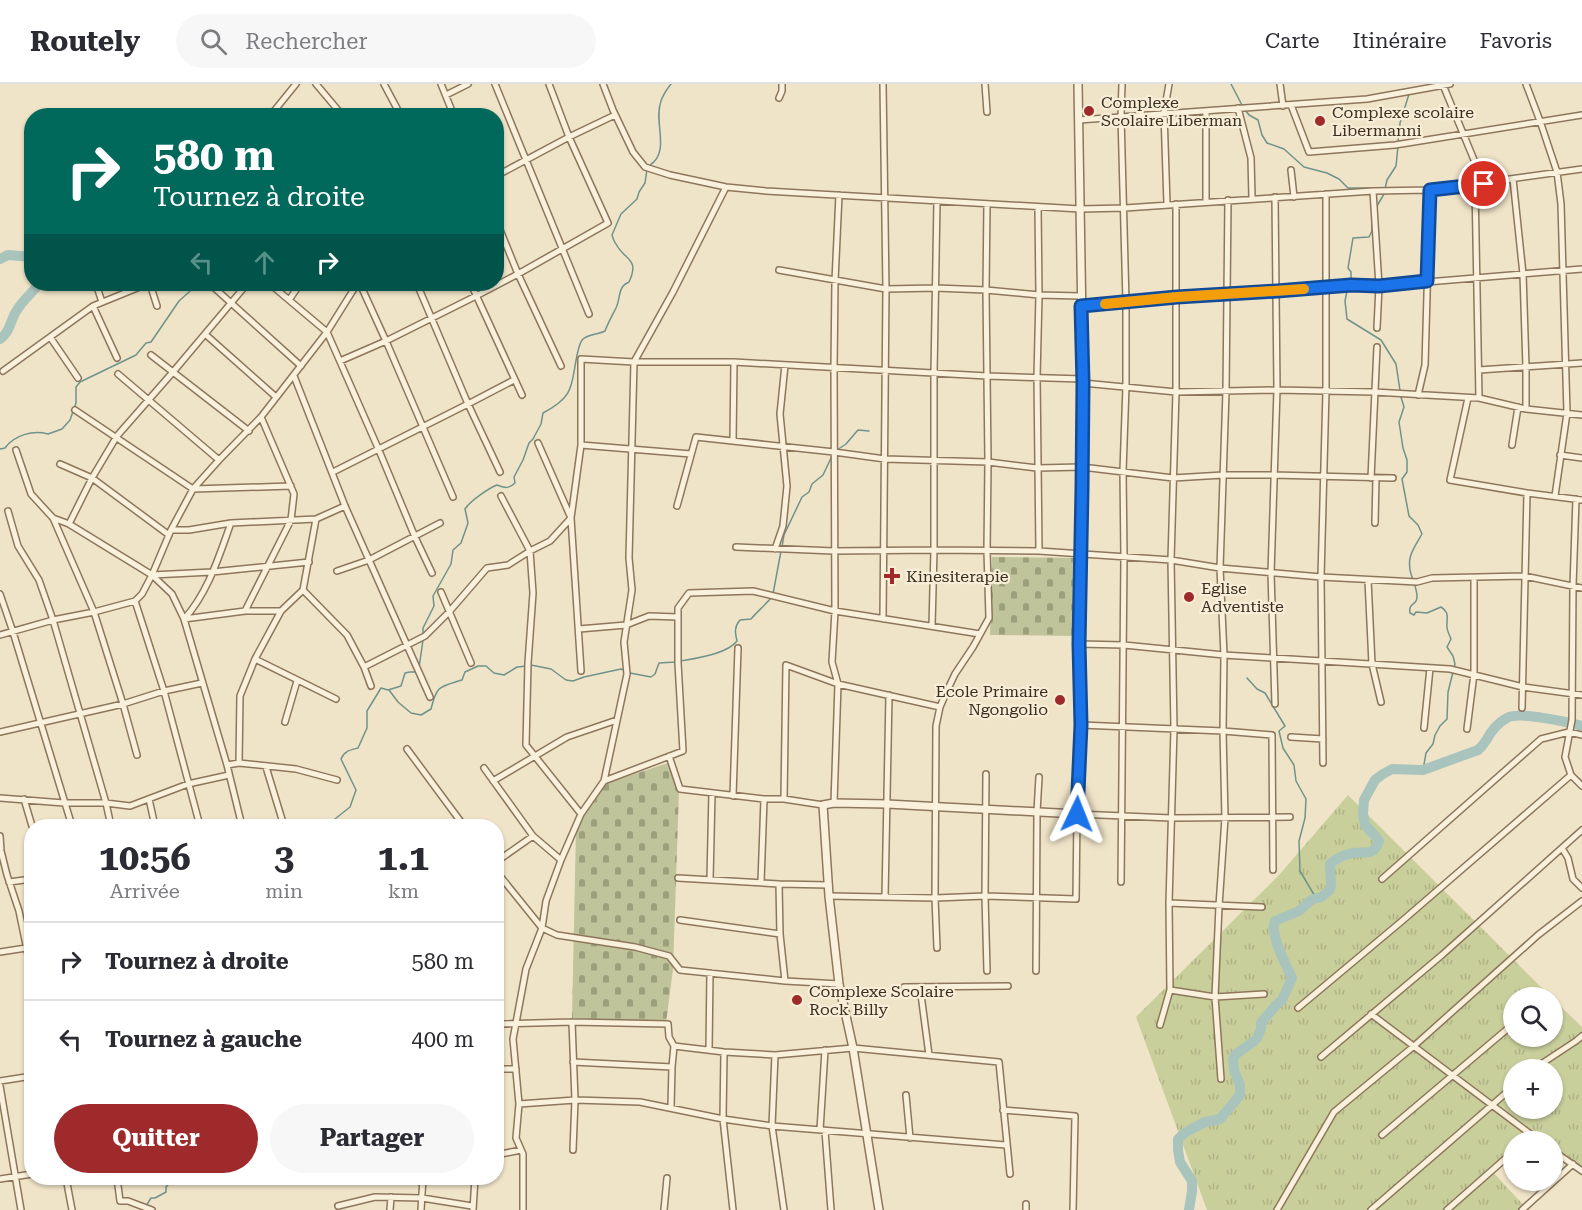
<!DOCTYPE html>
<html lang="fr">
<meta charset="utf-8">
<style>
:root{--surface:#fff;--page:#f7f7f7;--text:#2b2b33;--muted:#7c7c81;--line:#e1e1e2;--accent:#9e2a2b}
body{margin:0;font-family:"Roboto Serif",serif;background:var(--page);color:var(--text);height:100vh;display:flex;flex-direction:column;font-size:22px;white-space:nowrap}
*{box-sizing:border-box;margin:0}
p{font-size:20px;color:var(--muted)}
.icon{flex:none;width:33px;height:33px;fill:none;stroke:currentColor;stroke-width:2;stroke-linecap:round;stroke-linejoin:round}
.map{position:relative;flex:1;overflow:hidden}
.side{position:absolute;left:24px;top:735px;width:480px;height:366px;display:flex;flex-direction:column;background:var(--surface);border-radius:24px;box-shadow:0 2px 4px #0004}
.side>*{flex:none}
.top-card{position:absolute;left:24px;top:24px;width:480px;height:183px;border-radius:24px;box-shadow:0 2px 4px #0004;background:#00695c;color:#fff;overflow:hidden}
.fabs{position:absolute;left:1503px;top:903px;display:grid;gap:12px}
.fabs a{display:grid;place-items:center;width:60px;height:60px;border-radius:50%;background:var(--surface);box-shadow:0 2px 4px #0004;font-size:30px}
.pin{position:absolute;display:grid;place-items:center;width:51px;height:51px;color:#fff;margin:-26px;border:3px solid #fff;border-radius:50%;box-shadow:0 2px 6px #0007}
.me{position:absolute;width:66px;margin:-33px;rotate:2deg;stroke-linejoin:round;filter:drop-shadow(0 0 4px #0008)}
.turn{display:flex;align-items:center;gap:21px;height:126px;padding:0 30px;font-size:27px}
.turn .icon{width:78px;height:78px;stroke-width:2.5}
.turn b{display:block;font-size:42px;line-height:51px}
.lanes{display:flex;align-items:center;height:57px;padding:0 30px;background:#0003;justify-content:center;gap:30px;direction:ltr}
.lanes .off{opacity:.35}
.eta{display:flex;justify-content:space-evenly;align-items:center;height:102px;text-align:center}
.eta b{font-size:36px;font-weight:700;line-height:42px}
.button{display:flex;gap:12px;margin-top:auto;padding:12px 30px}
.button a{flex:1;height:69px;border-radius:36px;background:var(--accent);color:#fff;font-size:24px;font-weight:700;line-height:69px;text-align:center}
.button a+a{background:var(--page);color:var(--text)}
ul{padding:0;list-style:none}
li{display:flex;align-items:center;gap:18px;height:78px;padding:0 30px;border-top:2px solid var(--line)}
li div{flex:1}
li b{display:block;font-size:22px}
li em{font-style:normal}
header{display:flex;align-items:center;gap:36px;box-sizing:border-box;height:84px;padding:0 30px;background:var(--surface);border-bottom:2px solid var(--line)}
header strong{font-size:28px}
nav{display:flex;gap:33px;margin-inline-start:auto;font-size:21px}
.search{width:420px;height:54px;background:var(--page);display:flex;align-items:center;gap:15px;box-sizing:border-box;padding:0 21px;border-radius:33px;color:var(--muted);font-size:22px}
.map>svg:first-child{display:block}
</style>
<header>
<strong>Routely</strong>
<div class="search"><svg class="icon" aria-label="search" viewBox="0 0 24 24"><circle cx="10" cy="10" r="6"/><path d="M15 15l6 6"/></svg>Rechercher</div>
<nav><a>Carte</a><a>Itinéraire</a><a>Favoris</a></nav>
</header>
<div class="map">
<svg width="1582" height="1126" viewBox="0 0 1582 1126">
<defs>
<pattern id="grass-tufts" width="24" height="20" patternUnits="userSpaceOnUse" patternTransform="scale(1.5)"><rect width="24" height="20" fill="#c9cf9b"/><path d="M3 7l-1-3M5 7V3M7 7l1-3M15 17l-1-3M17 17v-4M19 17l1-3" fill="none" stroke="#aeb285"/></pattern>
<pattern id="cemetery-stones" width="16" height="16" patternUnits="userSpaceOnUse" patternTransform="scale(1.5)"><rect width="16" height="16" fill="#bfc49a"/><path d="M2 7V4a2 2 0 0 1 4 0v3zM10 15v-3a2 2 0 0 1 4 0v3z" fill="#9ca07d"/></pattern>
</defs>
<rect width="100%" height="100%" fill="#f0e4c8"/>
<path fill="url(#grass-tufts)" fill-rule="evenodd" d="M1348,711L1552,914H1514V952H1552V914L1582,943V1092L1553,1072L1552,1058L1532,1057L1525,1053L1520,1057L1514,1058L1513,1063L1489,1084L1528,1126H1207L1136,933L1280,790ZM1514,986H1552V1024H1514Z"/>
<path fill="url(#cemetery-stones)" d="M992,473L1076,474L1075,552L990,551Z
M668,679L679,707L673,885L666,939L572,934L576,744L607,699Z"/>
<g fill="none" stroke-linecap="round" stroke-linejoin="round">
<path stroke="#6f938a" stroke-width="1.5" d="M1231,0L1243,23
M1246,27L1249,31L1258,36L1262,51L1267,59L1284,65L1304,83L1327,89L1339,95L1348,104H1381
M1398,58L1400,39L1409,10
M650,81C671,67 653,38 661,17C663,11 667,5 671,0
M1385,105L1387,96L1396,82L1398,62
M1377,122L1384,110
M1349,198L1351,196V188L1348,184L1353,154L1369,153L1372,147V140
M1348,202L1345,217L1347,235L1381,256L1396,280L1401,313L1404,323L1399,338L1403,364L1407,376V388L1402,395L1409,432L1418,441L1422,450C1414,464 1406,473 1411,490C1414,499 1417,505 1417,513C1417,522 1408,518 1410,529L1414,531L1416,528L1427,529L1441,523C1449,528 1447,532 1447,540C1446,545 1449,550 1451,555L1447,563L1453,572L1455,580L1448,608L1447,635L1440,642L1435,651L1433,660L1426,669L1423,686
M0,365L5,364C14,351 33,346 48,350L62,345L70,336L76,319V303L80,298L136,271L146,259L151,258L179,217L198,200
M837,366L846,360L858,346L869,347
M782,463L784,451L802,413L809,408L812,400L823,391L832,372
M773,510L781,467
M423,552V544L434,522L433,512L451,480L453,466L461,459L468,439L465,425C470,417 489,404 497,401C504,404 509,405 515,399L514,393L523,376L529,359L533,355L541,340L543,329C577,311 570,301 578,267C579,263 580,258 583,255C587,251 599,250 605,247C608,239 612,232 616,224C621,214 617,203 629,198C640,174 625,177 616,160C614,158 613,154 612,151L621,130L637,115L639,108L645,99L647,85
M681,577C697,574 727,570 737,557C735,548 734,543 740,536L751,535C757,528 764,522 771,514
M531,581L551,585L566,596L573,597L584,593L621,585L626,587
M419,584L423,556
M630,589L651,593L655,590L659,579L676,578
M1247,594L1257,605L1265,609L1285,642L1279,647L1283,664L1294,681L1296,697L1306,715L1305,734L1299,757L1300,787L1316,814
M389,606L398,618L411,629L421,631L431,625C437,601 439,603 462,596L465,588L478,582H486L494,589L504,591L517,583L527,582
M331,742L335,735L350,723L356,706L341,675C344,667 350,666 358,664L367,644V627L381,604L388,606L401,602L405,589L410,588H417
M146,1122L151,1114H155L166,1108V1103L174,1094"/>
<path stroke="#a9c4bc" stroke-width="10" d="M0,175L8,171L32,173
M0,255C11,247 10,236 17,226C23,216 32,209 39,200
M1189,1126L1192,1107V1097L1180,1078L1178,1066V1055L1186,1048L1205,1038L1220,1035L1240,1011V1001L1234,986L1233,975L1236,970L1253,958L1257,954L1261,945V939L1276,921L1282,916L1292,894C1286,881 1269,849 1275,837L1299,827L1311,816L1321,813L1329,807L1331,802L1330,780C1335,775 1345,770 1353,769C1365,767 1374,773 1379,757L1376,753L1365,741L1363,730L1364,716L1375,696L1383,690L1392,685L1423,686L1478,666C1483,662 1484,659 1487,655C1491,647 1499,638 1507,634C1517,627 1568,638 1582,642"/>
<defs>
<path id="minor" d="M316,0L343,32
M384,0L401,32
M441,0L454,32
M495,0L589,230
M603,0L613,26L633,68L645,83L670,91L726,103L766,107L1080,125L1125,124L1373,107L1430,106L1582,85
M883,0L886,205L883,535
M985,0L987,28
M1280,0L1283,22
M1526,0L1540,37L1557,88L1561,120L1567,329L1555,412
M1443,1L1484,100
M446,11L468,0
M779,14L782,7V0
M1291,21L1309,68L1395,61L1582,31
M1238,24L1251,74L1252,114
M1206,27V118
M270,32L296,0
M1079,36L1367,15L1450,0
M1291,86L1294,113
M496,92L569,53L615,31
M1513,95L1523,190L1526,283V325
M1475,101L1479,314
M1373,107L1379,202L1377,244
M1275,113L1277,306L1271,489L1275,620
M1167,120L1164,29L1169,0
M1038,123L1039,211L1037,293L1039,467
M496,136L518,190L561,282
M779,186L886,205L936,204L986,206L1039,211L1080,212
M96,200L102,218
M150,200L157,222
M210,200L301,282
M270,200L327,248L378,364L415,453L432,489
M360,200L386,257L453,413
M417,200L468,320L500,388
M471,200L522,311
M289,216L300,200
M93,222L117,274
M1081,222L1177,213L1277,207L1351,201L1379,202L1582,185
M205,250L276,313
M50,253L78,294
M151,271L249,347
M340,277L386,257L476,212L518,190L608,139L569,53L549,0
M1479,286L1582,279
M3,287L93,222L147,200
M118,290L219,376
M294,292L345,422L430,613
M1083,299L1176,308L1277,306L1374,308L1479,314L1526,325L1582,331
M1418,311L1425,281L1430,106
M1468,314L1450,396L1527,409L1582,416
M75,326L193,405L291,402
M733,357L734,278
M581,361L691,370
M1512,361L1518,323
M16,366L31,410L53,434L69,440L152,491L172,510L184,535L227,681L242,742
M1560,371L1582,374
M60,380L92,394L169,451
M333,388L468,320L514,296
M1371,394L1377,263
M501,412L530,467L533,509L528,579L526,661L581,730
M1576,415L1573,502L1572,636L1565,673L1571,691L1582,702
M677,422L696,353L834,368L885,375L988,378L1037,384L1082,383L1173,394L1223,391H1273L1393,394
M8,427L18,462L39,496L53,536L106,719L111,742
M53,434L94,528L123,620L137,671
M1375,439L1376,394
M69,440L92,394L117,352L173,288L247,200
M171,446H189L231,439L316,435L345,422
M736,463L834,467L934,466L1039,467L1171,476L1220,484L1321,493L1417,498L1432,494L1524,492L1582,504
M775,465L783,442L787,402L780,330L785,281
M337,487L369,476L440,439
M152,491L212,488L309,478
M1368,496L1372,580L1381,618
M303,506L347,551L364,583L371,602
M441,508L471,579
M0,510L13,548L72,742
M135,517L164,607L200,742
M245,527L291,436L294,410L261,333
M184,535C208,509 219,472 231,439
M184,535L245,527H281
M932,542L934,466V289L937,117
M579,545L626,541L649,532L678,533
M0,551L53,536L94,528L135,517L142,510L152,491L171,446L193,405L219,376L261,333L327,248L357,200
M1079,560L1124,561L1224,571L1450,585L1523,603L1582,611
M255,575L336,615
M364,583L425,552L449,528L487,484L508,481L530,467L550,457L571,434L538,359
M581,587L571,434L581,361V275L634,278H734L987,292L1083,295
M1522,624L1527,409
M285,638L297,597
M1081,641L1223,647L1272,651L1273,786
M1424,644L1430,584
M1467,645L1474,590V494
M0,648L123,620L164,607L202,599
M1291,653L1323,655
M407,665L464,742
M669,672L680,705L764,715H784L823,721
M239,679L240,612L255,575L281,527L303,506L316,435
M1323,679L1321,493L1326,307V110
M227,681L239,679L296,685L337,696
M266,683L284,742
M484,684L533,752L561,776
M986,690L985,812L987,887
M493,697L567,653L617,636
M604,697L627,590L624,558L632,506L629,474L634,278L673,208L726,103
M733,712L738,564
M0,714L64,719H106L130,722L188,700L229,691
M24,715L32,742
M149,715L155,742
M784,715L786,581L838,600L940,623
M834,719L838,600L832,578L835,527L834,284L835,197L839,111
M0,752L1,767L7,791L19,827L32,890
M1562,764L1568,774L1573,795L1582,804
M496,778L533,752
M496,787L542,844L557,851L635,863L669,872L680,886L785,897L839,900
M678,794L779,800L829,801
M710,795L712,709
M1382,795L1541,655L1569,648L1582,651
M9,798L32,795
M761,798L764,715
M1121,798L1124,473L1123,387L1126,302V218L1121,32L1122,0
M779,800L780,850L785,897
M829,812L935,814L985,812L1076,815L1077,730L1171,734L1290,733
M885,813L889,611
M1169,819L1262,823
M680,836L780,850
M937,864L935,814L936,642L940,623L946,609L955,590L973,563L989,534L987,467L988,378L986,206L987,120
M0,868L26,864
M1036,887L1037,728L1039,693
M904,903L1008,902
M920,903L929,971
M1170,906L1215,913L1264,910
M1298,924L1402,837L1571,691
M1371,930L1541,1058
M572,938L575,1016L573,1066
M496,940L572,938L668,940L669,953L674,962L672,983L671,1023
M1160,941L1170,906L1169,819L1174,645L1171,476L1176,308V120
M674,962L724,968L775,971L853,964L999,978L1010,1090
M709,966L710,889
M724,968L723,1035L733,1126
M775,971L772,1042L784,1126
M1321,973L1442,871L1582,746
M573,978L672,983
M496,985H516
M1532,986L1576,957L1582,952
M1221,995L1215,913L1219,822L1225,734L1223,647L1224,571L1220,484L1226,308L1228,116
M0,997L32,992
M0,1002L21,1126
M906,1011L910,1054
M519,1020L575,1016L640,1018L723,1035L772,1042L1006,1061
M1003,1026L1075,1032L1073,1126
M820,1046L825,966
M825,1047L831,1126
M1382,1051L1512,941
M1524,1058L1532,1051
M1552,1066L1582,1087
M496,1071L521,1066
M66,1094L72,1126
M117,1094L120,1117H128L152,1126
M0,1095L32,1090
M1026,1120V1126
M338,1122L375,1113L422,1114L472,1122
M390,1126L391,1113
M421,1126L423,1094
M473,1126L475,1094
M523,1126V1070L516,1054L519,1020L513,955L526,885L542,844L546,817L561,776L581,730L604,697L683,667L678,579V524L689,509L753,507L835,527L980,550
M664,1126L667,1094
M1277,1126L1334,1028L1414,962L1538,851L1582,817
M1371,1126L1514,1002
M1447,1126L1514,1067
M1522,1126L1573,1080"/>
<path id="tertiary" d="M879,1126L853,964L839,900L829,812L823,721L834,719L887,720L1077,730L1081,641L1079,560L1081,470L1083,299L1078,0"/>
</defs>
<use href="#minor" stroke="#8d765c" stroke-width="8"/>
<use href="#tertiary" stroke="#8d765c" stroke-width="10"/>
<use href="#minor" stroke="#faf1dc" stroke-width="5"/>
<use href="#tertiary" stroke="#faf1dc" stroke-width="7"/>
</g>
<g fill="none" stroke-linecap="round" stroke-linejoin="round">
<defs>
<path id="route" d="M1077,730L1081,641L1079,560L1082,405L1083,299L1081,222L1177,213L1277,207L1351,201L1379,202L1427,197L1430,106L1484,100"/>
</defs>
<use href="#route" stroke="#114b97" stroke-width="15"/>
<use href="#route" stroke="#1a73e8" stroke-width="10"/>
<path stroke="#f59e0b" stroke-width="10" d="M1105,220L1177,213L1304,205"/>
</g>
<g fill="#9e2a2b" stroke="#f7eed8" stroke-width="2">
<circle cx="1089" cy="27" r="6"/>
<circle cx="1320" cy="37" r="6"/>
<path d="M889 483h6v6h6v6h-6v6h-6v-6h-6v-6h6z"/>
<circle cx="1189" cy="513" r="6"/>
<circle cx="1060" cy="616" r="6"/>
<circle cx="797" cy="916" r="6"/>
</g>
<g text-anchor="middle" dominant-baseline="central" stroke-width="4.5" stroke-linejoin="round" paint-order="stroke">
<g font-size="16" fill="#3d2e20" stroke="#f7eed8" text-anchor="start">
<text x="1101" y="18">Complexe<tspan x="1101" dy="18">Scolaire Liberman</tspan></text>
<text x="1332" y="28">Complexe scolaire<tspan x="1332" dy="18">Libermanni</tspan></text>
<text x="906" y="492">Kinesiterapie</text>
<text x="1201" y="504">Eglise<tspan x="1201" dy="18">Adventiste</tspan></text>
<text x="1048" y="607" text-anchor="end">Ecole Primaire<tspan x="1048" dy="18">Ngongolio</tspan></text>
<text x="809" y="907">Complexe Scolaire<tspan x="809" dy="18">Rock Billy</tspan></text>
</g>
</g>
</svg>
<div class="fabs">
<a><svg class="icon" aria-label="search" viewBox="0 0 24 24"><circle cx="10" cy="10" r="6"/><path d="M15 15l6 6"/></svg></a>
<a>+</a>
<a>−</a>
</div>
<div class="pin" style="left:1484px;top:100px;background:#d93025"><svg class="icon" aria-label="arrive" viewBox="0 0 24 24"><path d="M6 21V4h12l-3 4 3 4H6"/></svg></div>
<svg class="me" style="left:1077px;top:730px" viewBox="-20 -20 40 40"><path d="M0-17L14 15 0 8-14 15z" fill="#1a73e8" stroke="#fff" stroke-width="4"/></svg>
<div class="top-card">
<div class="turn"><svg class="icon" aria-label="right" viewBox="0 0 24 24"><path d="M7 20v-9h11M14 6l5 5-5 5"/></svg><div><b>580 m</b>Tournez à droite</div></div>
<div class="lanes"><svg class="icon off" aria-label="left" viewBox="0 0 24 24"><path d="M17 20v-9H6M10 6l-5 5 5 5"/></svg><svg class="icon off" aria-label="ahead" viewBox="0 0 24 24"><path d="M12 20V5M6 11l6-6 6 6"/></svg><svg class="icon" aria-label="right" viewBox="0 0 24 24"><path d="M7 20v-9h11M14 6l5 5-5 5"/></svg></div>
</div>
<section class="side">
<div class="eta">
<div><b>10:56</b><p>Arrivée</p></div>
<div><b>3</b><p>min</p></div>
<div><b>1.1</b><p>km</p></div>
</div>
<ul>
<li><svg class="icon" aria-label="right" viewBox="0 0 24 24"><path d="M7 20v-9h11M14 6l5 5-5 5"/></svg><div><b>Tournez à droite</b></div><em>580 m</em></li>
<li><svg class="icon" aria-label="left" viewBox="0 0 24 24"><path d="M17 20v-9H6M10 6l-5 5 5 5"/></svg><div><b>Tournez à gauche</b></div><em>400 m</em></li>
</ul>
<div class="button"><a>Quitter</a><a>Partager</a></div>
</section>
</div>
